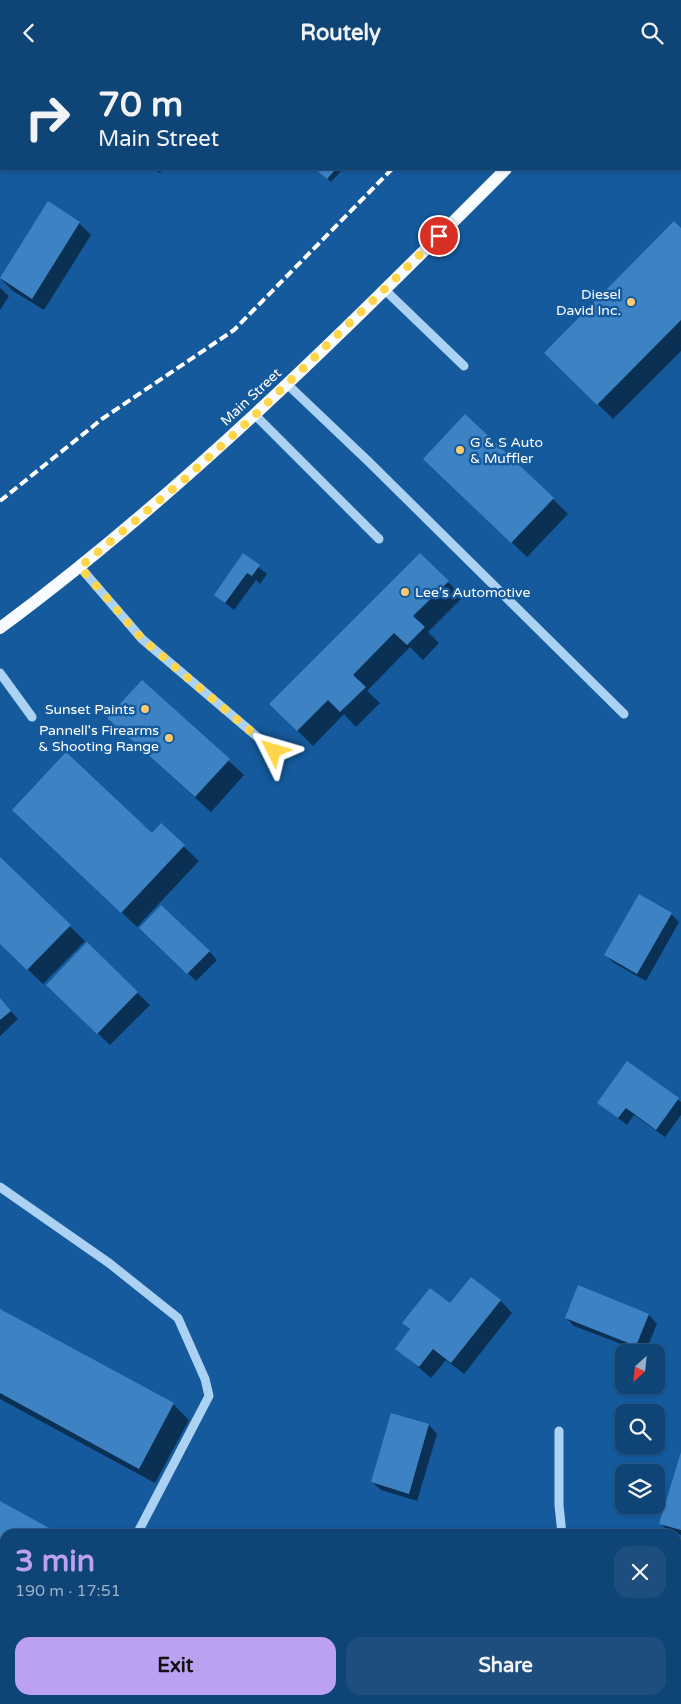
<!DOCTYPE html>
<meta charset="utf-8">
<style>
:root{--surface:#0f4476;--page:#1d4e7e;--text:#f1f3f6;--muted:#9bb0c5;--line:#2f5c88;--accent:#bca0f2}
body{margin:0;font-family:"Varela Round",sans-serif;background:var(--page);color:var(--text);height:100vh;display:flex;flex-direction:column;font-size:19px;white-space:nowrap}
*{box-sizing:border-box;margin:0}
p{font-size:16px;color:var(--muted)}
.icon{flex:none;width:28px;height:28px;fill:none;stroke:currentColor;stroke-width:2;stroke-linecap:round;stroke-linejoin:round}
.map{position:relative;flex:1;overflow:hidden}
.drawer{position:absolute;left:0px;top:1464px;width:681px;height:176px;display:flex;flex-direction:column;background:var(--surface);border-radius:15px 15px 0 0;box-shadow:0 1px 4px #0004,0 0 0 1px var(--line)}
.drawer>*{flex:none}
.hud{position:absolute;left:0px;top:0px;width:681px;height:105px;box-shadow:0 1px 4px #0004,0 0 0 1px var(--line);background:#0f4476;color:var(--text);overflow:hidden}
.needle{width:32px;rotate:207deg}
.controls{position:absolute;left:615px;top:1279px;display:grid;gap:10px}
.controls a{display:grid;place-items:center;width:50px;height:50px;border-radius:10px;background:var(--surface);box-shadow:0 1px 4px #0004,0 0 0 1px var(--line);font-size:25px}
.pin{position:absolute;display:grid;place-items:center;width:42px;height:42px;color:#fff;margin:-21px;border:2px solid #fff;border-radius:50%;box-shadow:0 1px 5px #0007}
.me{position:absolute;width:55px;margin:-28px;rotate:310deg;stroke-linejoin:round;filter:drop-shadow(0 0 4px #0008)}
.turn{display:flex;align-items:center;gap:18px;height:105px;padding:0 15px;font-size:22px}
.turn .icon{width:65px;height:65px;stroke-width:2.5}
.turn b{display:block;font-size:35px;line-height:42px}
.round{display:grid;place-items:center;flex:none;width:52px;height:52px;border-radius:15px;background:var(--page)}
.head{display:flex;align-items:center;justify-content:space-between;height:85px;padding:0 15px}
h1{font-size:30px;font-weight:700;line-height:38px;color:var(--accent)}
.primary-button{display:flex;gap:10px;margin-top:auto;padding:10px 15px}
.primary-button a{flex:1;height:58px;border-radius:15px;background:var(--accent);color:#111;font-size:20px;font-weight:700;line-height:58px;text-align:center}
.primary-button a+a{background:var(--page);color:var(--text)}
header{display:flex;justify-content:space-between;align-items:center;height:65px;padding:0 15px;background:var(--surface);font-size:22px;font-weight:700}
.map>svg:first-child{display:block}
</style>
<header><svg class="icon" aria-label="back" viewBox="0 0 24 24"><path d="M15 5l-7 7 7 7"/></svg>Routely<svg class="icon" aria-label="search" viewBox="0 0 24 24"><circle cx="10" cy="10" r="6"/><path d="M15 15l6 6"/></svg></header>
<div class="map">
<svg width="681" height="1639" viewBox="0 0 681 1639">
<rect width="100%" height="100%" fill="#145a9d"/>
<path fill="#0007" d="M148,0H167L169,1H148Z
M154,104H162L160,108Z
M316,104H343L331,117Z
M48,138L79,158L91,170L44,245L13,226L1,214Z
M681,165V286L613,354L546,288Z
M0,223L9,231L0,245Z
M440,409L553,434L568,449L527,492Z
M420,489L463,532L428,567L439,578L423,595L410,582L367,626L380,638L356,662L344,649L313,681L271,639Z
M243,490L267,509L260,519L256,515L234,545L215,530Z
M142,616L244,710L211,747L124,668Z
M29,760L152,770L161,760L199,796L137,862Z
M0,794L85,876L43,919L0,878Z
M671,849L679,857L646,916L614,898L605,889Z
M149,871L209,886L217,895L196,916Z
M87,879L150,940L110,980L60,932Z
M0,934L18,954L0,971Z
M627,998L681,1037V1050L665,1072L634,1050L627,1060L599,1038Z
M579,1222L649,1250L657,1259L645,1288L574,1261L566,1253Z
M500,1235L512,1248L464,1309L446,1295L431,1313L397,1284L411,1266L404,1258L450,1240Z
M0,1246L174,1340L189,1355L155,1418L0,1334Z
M429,1360L437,1369L417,1436L381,1425L372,1417Z
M681,1390V1470L669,1467L661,1459Z
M0,1438L5,1469V1539L0,1536Z
M266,1635H321L319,1639H264Z"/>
<path fill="#3d83c4" d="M315,104H336L327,114Z
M48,136L80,157L32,234L0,213Z
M674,156L681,163V255L597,340L544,288Z
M465,349L554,433L511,478L423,394Z
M243,488L260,500L252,511L247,508L225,538L214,530Z
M420,488L449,516L413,551L425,562L407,580L394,568L353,610L366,622L340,647L328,635L297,666L269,639Z
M142,615L230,694L195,732L107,653Z
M66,687L152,768L161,758L185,780L121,848L12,745Z
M0,792L71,860L27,905L0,879Z
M639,829L672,848L637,909L604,890Z
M161,840L210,886L187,909L139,863Z
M87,877L138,927L97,969L46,920Z
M0,933L11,946L0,955Z
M627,996L679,1033L656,1065L626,1043L618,1053L597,1038Z
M471,1212L501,1235L451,1298L433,1284L419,1302L395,1284L410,1264L402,1258L430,1223L450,1238Z
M578,1220L649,1249L636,1281L565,1253Z
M0,1244L174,1338L139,1404L0,1328Z
M391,1348L429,1359L409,1429L371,1417Z
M681,1387V1465L659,1459Z
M0,1436L60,1469H5V1533L0,1530Z
M0,1630L5,1632V1635L17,1639H0Z
M265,1635H309L307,1639H262Z"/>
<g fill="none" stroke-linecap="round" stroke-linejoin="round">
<path stroke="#abd1f3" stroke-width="9" d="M385,225L464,301
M287,319L369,397L624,649
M255,350L379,474
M80,502L142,574L274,686
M0,608L32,652
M0,1122L109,1198L178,1253L205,1314L209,1331L137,1469
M559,1366V1440L562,1469
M676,1552L681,1553
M0,1570L5,1573
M47,1639L49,1635
M432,1639L434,1635"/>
<path stroke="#f8fbff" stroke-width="12" d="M602,1L603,0
M0,563C184,427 345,265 506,104"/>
<path stroke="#fff" stroke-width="4" stroke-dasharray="9 4" stroke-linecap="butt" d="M492,1L493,0
M0,436L102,354L234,265L392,104"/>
</g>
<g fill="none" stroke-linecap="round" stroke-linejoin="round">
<path stroke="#ffd54a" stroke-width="9" stroke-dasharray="0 16.2" d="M274,686L142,574L80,502L186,413L255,350L439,171"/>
</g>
<g fill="#ffca6e" stroke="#145a9d" stroke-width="2">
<circle cx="631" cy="237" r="5"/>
<circle cx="460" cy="385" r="5"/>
<circle cx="405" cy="527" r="5"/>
<circle cx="145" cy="644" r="5"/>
<circle cx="169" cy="673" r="5"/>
</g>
<g text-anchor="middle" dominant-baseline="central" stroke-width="5" stroke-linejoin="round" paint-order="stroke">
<g font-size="14" fill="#fff" stroke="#145a9d" text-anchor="end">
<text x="621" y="229">Diesel<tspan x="621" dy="16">David Inc.</tspan></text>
<text x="470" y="377" text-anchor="start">G &amp; S Auto<tspan x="470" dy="16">&amp; Muffler</tspan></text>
<text x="415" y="527" text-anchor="start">Lee's Automotive</text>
<text x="135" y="644">Sunset Paints</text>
<text x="159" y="665">Pannell's Firearms<tspan x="159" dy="16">&amp; Shooting Range</tspan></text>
</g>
<g font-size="14" fill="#fff" stroke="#145a9d">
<text transform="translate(251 332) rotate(-43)">Main Street</text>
</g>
</g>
</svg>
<div class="controls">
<a><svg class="needle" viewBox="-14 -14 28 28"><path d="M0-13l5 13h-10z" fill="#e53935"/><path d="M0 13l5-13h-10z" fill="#9bb0c5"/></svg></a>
<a><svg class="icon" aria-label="search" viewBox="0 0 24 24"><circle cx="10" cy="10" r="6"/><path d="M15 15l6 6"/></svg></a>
<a><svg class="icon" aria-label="layers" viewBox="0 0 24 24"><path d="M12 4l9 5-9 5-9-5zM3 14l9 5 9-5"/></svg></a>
</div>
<div class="pin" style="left:439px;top:171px;background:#d93025"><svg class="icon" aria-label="arrive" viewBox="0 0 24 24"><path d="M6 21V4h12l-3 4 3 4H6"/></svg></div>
<svg class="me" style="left:274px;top:686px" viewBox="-20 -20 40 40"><path d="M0-17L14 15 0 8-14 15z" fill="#ffd54a" stroke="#fff" stroke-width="4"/></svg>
<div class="hud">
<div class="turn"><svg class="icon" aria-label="right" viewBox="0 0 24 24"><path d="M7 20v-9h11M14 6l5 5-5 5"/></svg><div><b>70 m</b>Main Street</div></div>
</div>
<section class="drawer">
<div class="head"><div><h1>3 min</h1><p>190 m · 17:51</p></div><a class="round"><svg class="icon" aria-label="close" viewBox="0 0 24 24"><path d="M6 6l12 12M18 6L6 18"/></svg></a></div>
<div class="primary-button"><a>Exit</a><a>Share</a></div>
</section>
</div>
